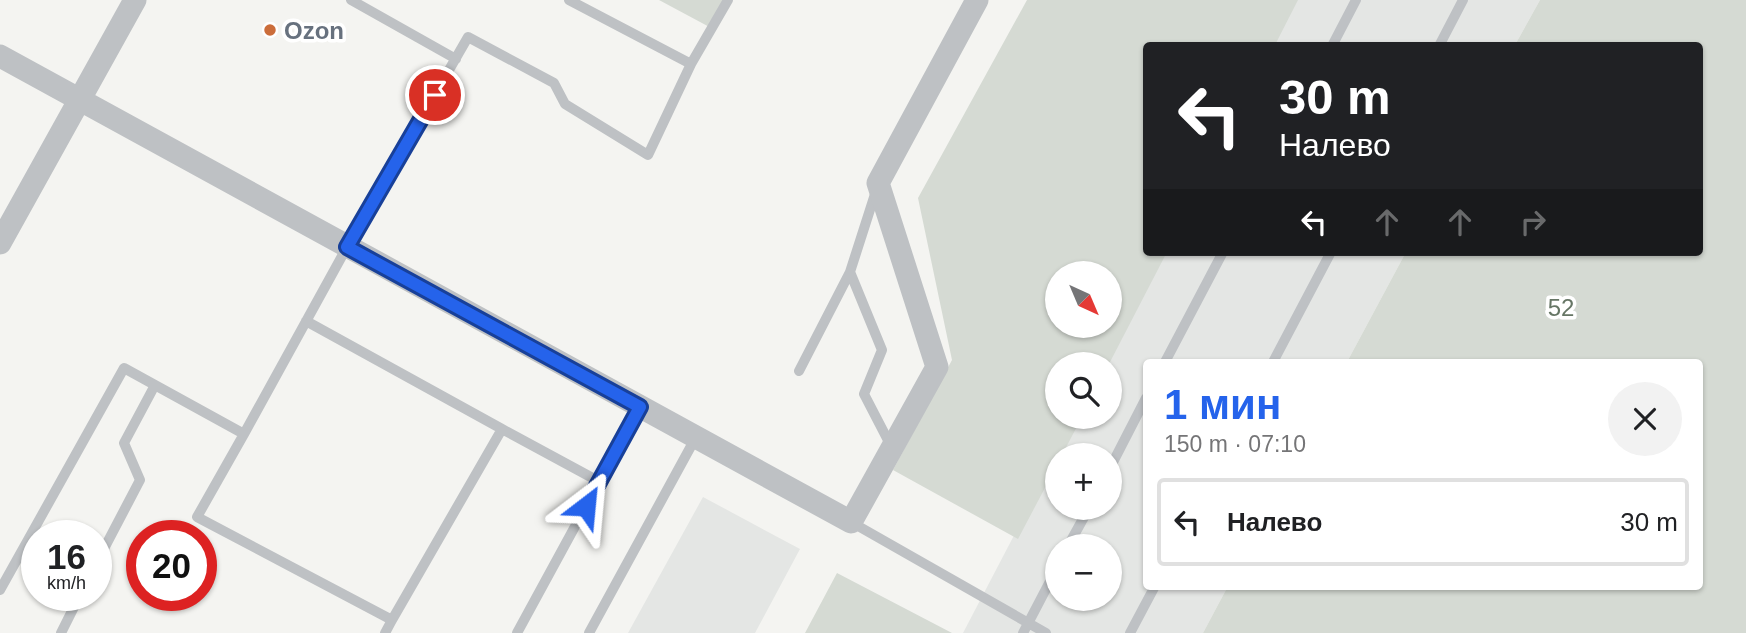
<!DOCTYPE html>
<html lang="ru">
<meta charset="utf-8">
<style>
:root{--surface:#fff;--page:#f2f2f2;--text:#202124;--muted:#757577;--line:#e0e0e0;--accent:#2563eb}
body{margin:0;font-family:Helvetica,sans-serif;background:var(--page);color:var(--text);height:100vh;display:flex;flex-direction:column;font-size:26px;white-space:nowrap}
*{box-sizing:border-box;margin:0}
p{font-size:23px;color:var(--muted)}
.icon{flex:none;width:38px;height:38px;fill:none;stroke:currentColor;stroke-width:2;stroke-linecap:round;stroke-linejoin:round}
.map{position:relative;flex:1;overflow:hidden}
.panel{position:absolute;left:1143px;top:359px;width:560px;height:231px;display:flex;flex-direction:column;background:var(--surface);border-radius:7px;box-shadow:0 2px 5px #0004}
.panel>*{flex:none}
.top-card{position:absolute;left:1143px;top:42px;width:560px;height:214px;border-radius:7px;box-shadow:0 2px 5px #0004;background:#202124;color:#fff;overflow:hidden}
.needle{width:46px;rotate:136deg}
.controls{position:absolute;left:1045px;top:261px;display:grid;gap:14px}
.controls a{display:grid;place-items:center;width:77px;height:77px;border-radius:50%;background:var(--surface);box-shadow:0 2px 5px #0004;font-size:35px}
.speed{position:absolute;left:21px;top:520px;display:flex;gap:14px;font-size:35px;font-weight:700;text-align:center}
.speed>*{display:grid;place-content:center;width:91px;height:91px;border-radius:50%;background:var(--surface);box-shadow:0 2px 5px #0004;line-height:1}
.speed small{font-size:18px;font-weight:400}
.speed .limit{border:10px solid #d22;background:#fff;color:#111}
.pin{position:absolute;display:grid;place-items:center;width:60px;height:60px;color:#fff;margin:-30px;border:4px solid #fff;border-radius:50%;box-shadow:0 2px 7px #0007}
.me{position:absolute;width:77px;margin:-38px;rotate:29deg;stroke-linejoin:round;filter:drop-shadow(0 0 5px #0008)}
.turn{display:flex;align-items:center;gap:24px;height:147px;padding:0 21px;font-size:32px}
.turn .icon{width:91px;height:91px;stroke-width:2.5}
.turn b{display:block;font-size:49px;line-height:60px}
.lanes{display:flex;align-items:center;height:66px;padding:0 21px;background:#0003;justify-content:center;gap:35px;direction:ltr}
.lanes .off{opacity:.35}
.round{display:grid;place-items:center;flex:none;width:74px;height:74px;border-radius:37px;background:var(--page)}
.overview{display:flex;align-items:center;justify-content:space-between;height:119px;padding:0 21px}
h1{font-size:42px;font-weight:600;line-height:52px;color:var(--accent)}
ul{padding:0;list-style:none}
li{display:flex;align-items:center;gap:21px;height:88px;margin:0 14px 10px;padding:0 7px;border:4px solid var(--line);border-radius:7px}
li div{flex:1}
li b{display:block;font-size:26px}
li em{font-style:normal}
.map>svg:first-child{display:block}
</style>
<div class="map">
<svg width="1746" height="633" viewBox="0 0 1746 633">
<rect width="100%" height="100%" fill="#f4f4f1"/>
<path fill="#e4e6e4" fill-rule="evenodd" d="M1295,0H1540L1515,45L1271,46Z
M1163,252H1406L1347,362H1146V586H1228L1203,633H963L1076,417L1110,416V364H1104ZM1057,455H1110V508H1057ZM1057,546H1110V598H1057Z
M703,497L800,549L755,633H628Z"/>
<path fill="#d5dad3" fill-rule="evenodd" d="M659,0H731L715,30Z
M1027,0H1298L1275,45L1146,46V252H1167L1109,364H1057V416L1082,417L1062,455H1057V465L1018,539L893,470L952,360L918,198ZM1057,273H1110V326H1057Z
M1540,0H1746V633H1203L1228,586H1699V362H1347L1406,252H1699V46L1515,45Z
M837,573L952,633H805Z"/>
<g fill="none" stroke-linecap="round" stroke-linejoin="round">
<path stroke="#bec1c4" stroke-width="10" d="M351,0L456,59
M569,0L691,64L728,0
M1332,46L1356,0
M1439,46L1463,0
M876,191L850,272L882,350L864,394L892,448
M306,321L502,429
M1165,362L1223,252
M1273,362L1331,252
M799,371L850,272
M244,434L197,517L392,620L385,633
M1110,468L1146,398
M851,522L1046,633
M1068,546L1089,508
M96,564L140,480L124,443L155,385
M0,590L124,368L244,434L347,247L468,37L554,83L565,104L648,155L691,64
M392,620L502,429L600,482
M61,633L80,595
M517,633L640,407
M589,633L696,437
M1023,633L1057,568
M1130,633L1155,586"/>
<path stroke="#bec1c4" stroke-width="23" d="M0,56L851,522L937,367L878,183L977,0
M0,243L135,0"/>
</g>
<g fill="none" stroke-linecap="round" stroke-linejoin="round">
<defs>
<path id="route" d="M435,95L347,247L640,407L586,506"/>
</defs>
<use href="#route" stroke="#184099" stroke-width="18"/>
<use href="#route" stroke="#2563eb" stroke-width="12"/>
</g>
<circle fill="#cb6d3a" stroke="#fff" stroke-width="2.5" cx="270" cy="30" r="7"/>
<g text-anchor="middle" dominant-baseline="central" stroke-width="7" stroke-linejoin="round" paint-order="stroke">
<g font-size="24" font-weight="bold" fill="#67717e" stroke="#fff" text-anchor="start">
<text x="284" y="30">Ozon</text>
</g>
<g font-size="24" fill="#667665" stroke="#fff">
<text x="1561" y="307">52</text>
</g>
</g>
</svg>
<div class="controls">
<a><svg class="needle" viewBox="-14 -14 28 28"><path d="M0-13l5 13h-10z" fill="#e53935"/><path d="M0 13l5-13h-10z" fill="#757577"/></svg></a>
<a><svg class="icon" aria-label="search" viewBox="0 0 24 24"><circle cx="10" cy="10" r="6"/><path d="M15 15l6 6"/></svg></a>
<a>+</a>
<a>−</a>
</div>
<div class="speed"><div>16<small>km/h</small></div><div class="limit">20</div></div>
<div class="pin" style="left:435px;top:95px;background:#d93025"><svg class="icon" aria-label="arrive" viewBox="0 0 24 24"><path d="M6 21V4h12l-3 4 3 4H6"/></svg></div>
<svg class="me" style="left:586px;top:506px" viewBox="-20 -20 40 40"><path d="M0-17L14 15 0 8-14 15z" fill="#2563eb" stroke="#fff" stroke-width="4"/></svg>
<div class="top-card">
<div class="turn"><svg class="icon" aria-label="left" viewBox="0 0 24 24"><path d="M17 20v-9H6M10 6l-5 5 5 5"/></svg><div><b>30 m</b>Налево</div></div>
<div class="lanes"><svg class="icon" aria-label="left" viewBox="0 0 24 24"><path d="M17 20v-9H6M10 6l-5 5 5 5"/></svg><svg class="icon off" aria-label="ahead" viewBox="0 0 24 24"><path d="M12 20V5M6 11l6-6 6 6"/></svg><svg class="icon off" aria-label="ahead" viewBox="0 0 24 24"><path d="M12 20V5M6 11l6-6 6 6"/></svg><svg class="icon off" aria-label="right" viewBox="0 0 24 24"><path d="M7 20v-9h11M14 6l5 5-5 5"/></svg></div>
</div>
<section class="panel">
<div class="overview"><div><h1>1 мин</h1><p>150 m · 07:10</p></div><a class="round"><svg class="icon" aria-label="close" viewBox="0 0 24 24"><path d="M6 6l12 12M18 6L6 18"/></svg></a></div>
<ul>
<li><svg class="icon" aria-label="left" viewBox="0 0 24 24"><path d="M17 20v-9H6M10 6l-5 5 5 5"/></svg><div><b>Налево</b></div><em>30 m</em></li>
</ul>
</section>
</div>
